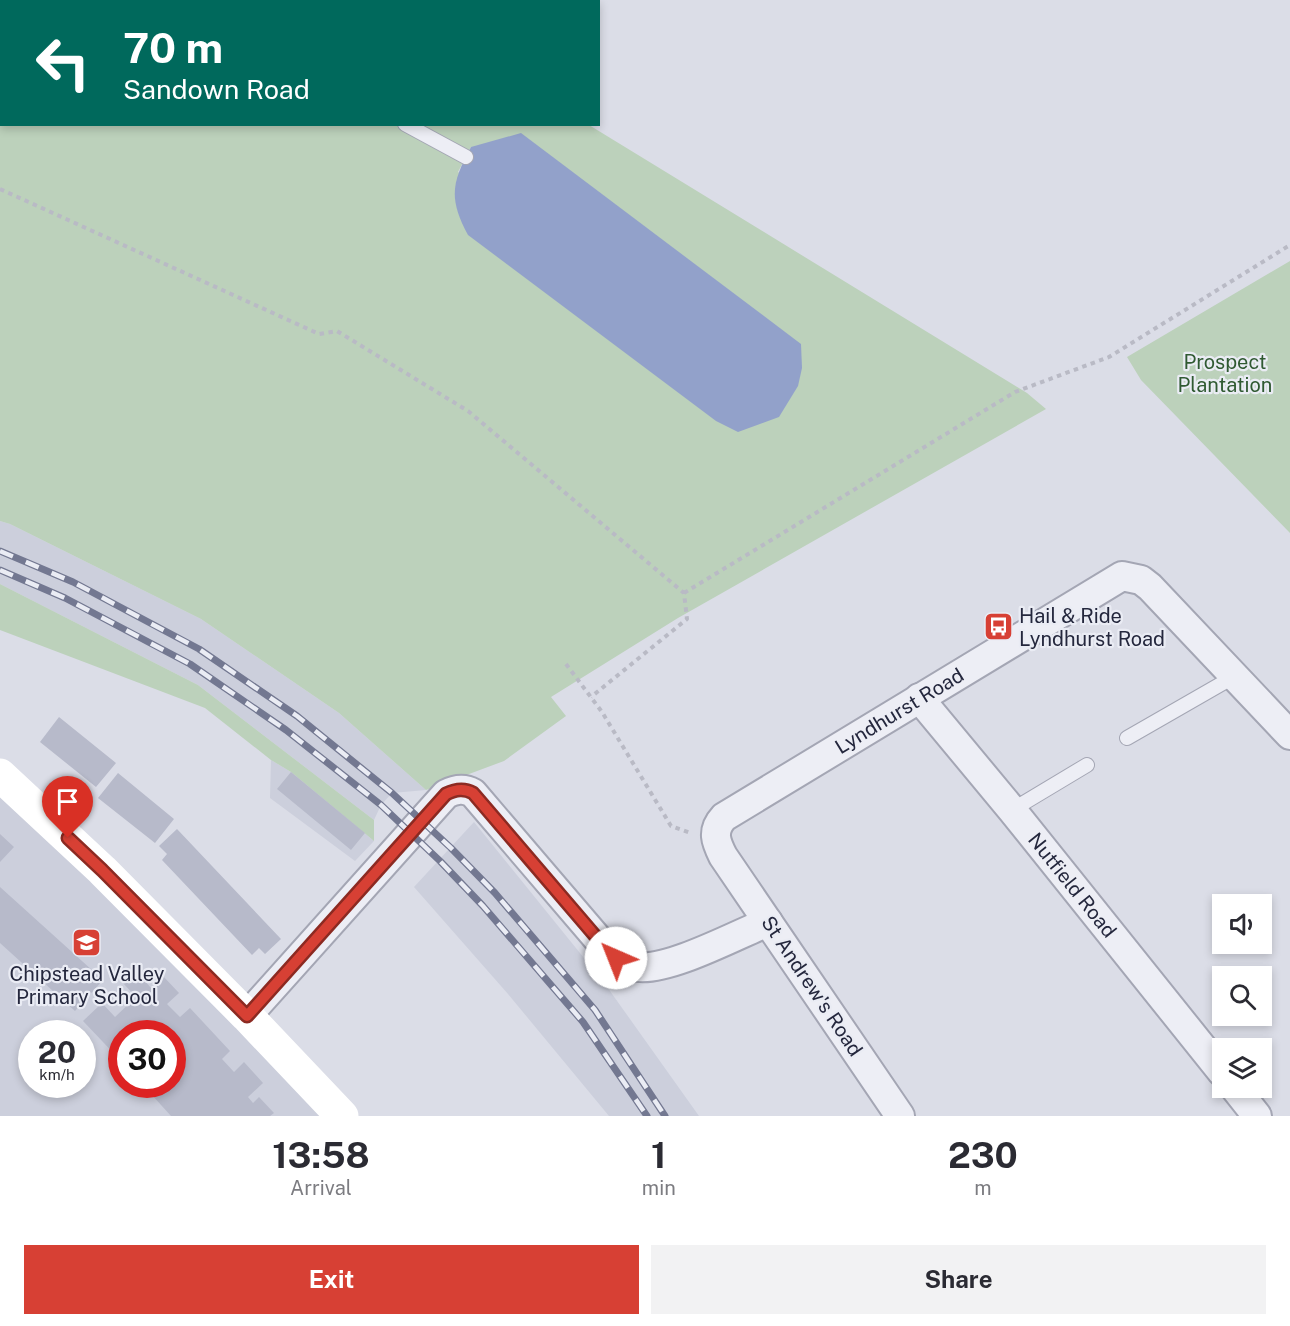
<!DOCTYPE html>
<style>
:root{--surface:#fff;--page:#f2f2f3;--text:#2b2b33;--muted:#7c7c81;--accent:#d74034}
body{margin:0;font-family:"Public Sans",sans-serif;background:var(--page);color:var(--text);height:100vh;display:flex;flex-direction:column;font-size:22px;white-space:nowrap}
*{box-sizing:border-box;margin:0}
p{font-size:20px;color:var(--muted)}
.icon{flex:none;width:33px;height:33px;fill:none;stroke:currentColor;stroke-width:2;stroke-linecap:round;stroke-linejoin:round}
.map{position:relative;height:1116px;overflow:hidden}
.drawer{display:flex;flex-direction:column;background:var(--surface);flex:1}
.drawer>*{flex:none}
.top-card{position:absolute;left:0px;top:0px;width:600px;height:126px;box-shadow:0 3px 9px #0003;background:#00695c;color:#fff;overflow:hidden}
.buttons{position:absolute;left:1212px;top:894px;display:grid;gap:12px}
.buttons a{display:grid;place-items:center;width:60px;height:60px;border-radius:0px;background:var(--surface);box-shadow:0 3px 9px #0003;font-size:30px}
.speed{position:absolute;left:18px;top:1020px;display:flex;gap:12px;font-size:30px;font-weight:700;text-align:center}
.speed>*{display:grid;place-content:center;width:78px;height:78px;border-radius:50%;background:var(--surface);box-shadow:0 3px 9px #0003;line-height:1}
.speed small{font-size:15px;font-weight:400}
.speed .limit{border:9px solid #d22;background:#fff;color:#111}
.pin{position:absolute;display:grid;place-items:center;width:51px;height:51px;color:#fff;margin:-62px -26px;border-radius:50% 50% 50% 0;rotate:-45deg;box-shadow:0 0 6px #0007}
.pin .icon{rotate:45deg}
.me{position:absolute;width:66px;margin:-33px;rotate:316deg;stroke-linejoin:round;filter:drop-shadow(0 0 4px #0008)}
.turn{display:flex;align-items:center;gap:21px;height:126px;padding:0 24px;font-size:27px}
.turn .icon{width:78px;height:78px;stroke-width:2.5}
.turn b{display:block;font-size:42px;line-height:51px}
.eta{display:flex;justify-content:space-evenly;align-items:center;height:102px;text-align:center}
.eta b{font-size:36px;font-weight:700;line-height:42px}
.button{display:flex;gap:12px;margin-top:auto;padding:12px 24px}
.button a{flex:1;height:69px;border-radius:0px;background:var(--accent);color:#fff;font-size:24px;font-weight:700;line-height:69px;text-align:center}
.button a+a{background:var(--page);color:var(--text)}
.map>svg:first-child{display:block}
</style>
<div class="map">
<svg width="1290" height="1116" viewBox="0 0 1290 1116">
<rect width="100%" height="100%" fill="#dbdde7"/>
<path fill="#cccfdc" fill-rule="evenodd" d="M0,521L10,524L201,619L339,713L426,790L392,793L381,805L374,820L198,685L0,584Z
M271,760L291,772L374,841L355,861L270,798Z
M0,775L342,1116H0ZM32,1034H82V1084H32ZM122,1034H172V1084H122Z
M474,822L605,984L699,1116H609L508,994L414,887Z"/>
<path fill="#bcd1bb" fill-rule="evenodd" d="M0,0H363L366,1L2,2V124L589,125L1027,393L1046,409L678,618L551,697L566,716L504,761L426,790L339,713L201,619L10,524L0,521ZM471,147L779,416L764,421L458,172Z
M1290,261V533L1141,380L1127,357Z
M0,584L198,685L374,820V841L291,772L271,760L205,708L0,630Z"/>
<path fill="#92a1ca" d="M521,133L801,344L802,368L798,386L779,417L738,432L716,421L468,235C448,198 452,182 471,147Z"/>
<path fill="#b7baca" d="M59,717L116,763L96,787L40,742Z
M291,772L365,833L351,850L277,789Z
M118,773L174,819L155,843L98,798Z
M177,829L281,939L265,954L259,948L252,955L162,860L167,854L159,846Z
M0,834L14,847L0,862Z
M0,887L103,980L75,1011L0,943Z
M136,971L151,988L163,976L179,993L167,1004L180,1017L190,1008L230,1051L222,1059L234,1072L244,1062L263,1083L248,1097L253,1103L259,1097L274,1113L270,1116H171L142,1084H172V1034H122V1062L83,1021L102,1003L115,1017L136,997L123,983Z"/>
<g fill="none" stroke-linecap="round" stroke-linejoin="round">
<defs>
<path id="service" d="M1,0L5,2
M171,0L174,2
M117,2L122,0
M405,124L466,157
M1127,738L1235,676
M1012,810L1087,765"/>
<g id="minor">
<path id="s1" d="M919,698L1012,810L1222,1072"/>
<path d="M247,1016L446,794C456,789 464,788 473,793L609,952C618,959 626,965 638,967C669,971 736,935 768,922"/>
<path d="M1235,1088L1257,1116"/>
<path id="s2" d="M900,1116L723,856C716,842 711,831 724,817L1122,576L1141,580L1150,587L1290,735"/>
</g>
</defs>
<use href="#service" stroke="#a4a6b4" stroke-width="16"/>
<use href="#minor" stroke="#a4a6b4" stroke-width="32"/>
<path stroke="#b9bac5" stroke-width="4" stroke-dasharray="4.5 4.5" stroke-linecap="butt" d="M0,189L319,334L337,331L468,411L684,593L687,619L591,697
M684,593L1015,392L1109,357L1290,245
M566,664L602,712L671,826L691,833"/>
<use href="#service" stroke="#edeef5" stroke-width="14"/>
<use href="#minor" stroke="#edeef5" stroke-width="28"/>
<path stroke="#fff" stroke-width="33" d="M0,775L102,870L247,1016L342,1116"/>
<defs>
<path id="rail" d="M0,551L73,582L199,649L297,716L392,793L451,848L495,893L595,1010L665,1116
M0,570L65,598L190,664L286,730L381,805L440,861L483,906L583,1022L647,1116"/>
</defs>
<use href="#rail" stroke="#737891" stroke-width="7"/>
<use href="#rail" stroke="#eaecf4" stroke-width="4.5" stroke-dasharray="14" stroke-linecap="butt"/>
</g>
<g fill="none" stroke-linecap="round" stroke-linejoin="round">
<defs>
<path id="route" d="M68,838L102,870L247,1016L446,794C456,789 464,788 473,793L603,945L616,958"/>
</defs>
<use href="#route" stroke="#8c2a22" stroke-width="15"/>
<use href="#route" stroke="#d74034" stroke-width="10"/>
</g>
<defs>
<symbol id="bus-square" viewBox="-11 -11 22 22"><rect x="-9" y="-9" width="18" height="18" rx="4" fill="#d74034" stroke="#eaecf4"/><path d="M-5-6H5V4H4V6H2V4H-2V6H-4V4H-5ZM-3.5-4V0h7V-4ZM-3.5 1.2v1.5H-2V1.2ZM2 1.2v1.5H3.5V1.2Z" fill="#fff"/></symbol>
<symbol id="school-square" viewBox="-11 -11 22 22"><rect x="-9" y="-9" width="18" height="18" rx="4" fill="#d74034" stroke="#eaecf4"/><path d="M0-5L7-2L0 1L-7-2ZM-4 1L0 2.5L4 1V4Q0 6-4 4Z" fill="#fff"/></symbol>
</defs>
<g fill-rule="evenodd">
<use href="#bus-square" x="982" y="610" width="33" height="33"/>
<use href="#school-square" x="70" y="926" width="33" height="33"/>
</g>
<g text-anchor="middle" dominant-baseline="central" stroke-width="4.5" stroke-linejoin="round" paint-order="stroke">
<g font-size="20" fill="#305a32" stroke="#eaecf4">
<text x="1225" y="362">Prospect<tspan x="1225" dy="23">Plantation</tspan></text>
</g>
<g font-size="20" fill="#24273d" stroke="#eaecf4" text-anchor="start">
<text x="1019" y="616">Hail &amp; Ride<tspan x="1019" dy="23">Lyndhurst Road</tspan></text>
<text x="87" y="974" text-anchor="middle">Chipstead Valley<tspan x="87" dy="23">Primary School</tspan></text>
</g>
<g font-size="20" fill="#24273d" stroke="#eaecf4">
<text stroke="none"><textPath href="#s2" startOffset="562">Lyndhurst Road</textPath></text>
<text stroke="none"><textPath href="#s1" startOffset="242">Nutfield Road</textPath></text>
<text transform="translate(812 986) rotate(56)">St Andrew's Road</text>
</g>
</g>
</svg>
<div class="buttons">
<a><svg class="icon" aria-label="sound" viewBox="0 0 24 24"><path d="M4 9h4l5-4v14l-5-4H4zM17 9q2 3 0 6"/></svg></a>
<a><svg class="icon" aria-label="search" viewBox="0 0 24 24"><circle cx="10" cy="10" r="6"/><path d="M15 15l6 6"/></svg></a>
<a><svg class="icon" aria-label="layers" viewBox="0 0 24 24"><path d="M12 4l9 5-9 5-9-5zM3 14l9 5 9-5"/></svg></a>
</div>
<div class="speed"><div>20<small>km/h</small></div><div class="limit">30</div></div>
<div class="pin" style="left:68px;top:838px;background:#d93025"><svg class="icon" aria-label="arrive" viewBox="0 0 24 24"><path d="M6 21V4h12l-3 4 3 4H6"/></svg></div>
<svg class="me" style="left:616px;top:958px" viewBox="-20 -20 40 40"><circle r="19" fill="#fff"/><path d="M0-13L10 11 0 6-10 11z" fill="#d74034"/></svg>
<div class="top-card">
<div class="turn"><svg class="icon" aria-label="left" viewBox="0 0 24 24"><path d="M17 20v-9H6M10 6l-5 5 5 5"/></svg><div><b>70 m</b>Sandown Road</div></div>
</div>
</div>
<section class="drawer">
<div class="eta">
<div><b>13:58</b><p>Arrival</p></div>
<div><b>1</b><p>min</p></div>
<div><b>230</b><p>m</p></div>
</div>
<div class="button"><a>Exit</a><a>Share</a></div>
</section>
